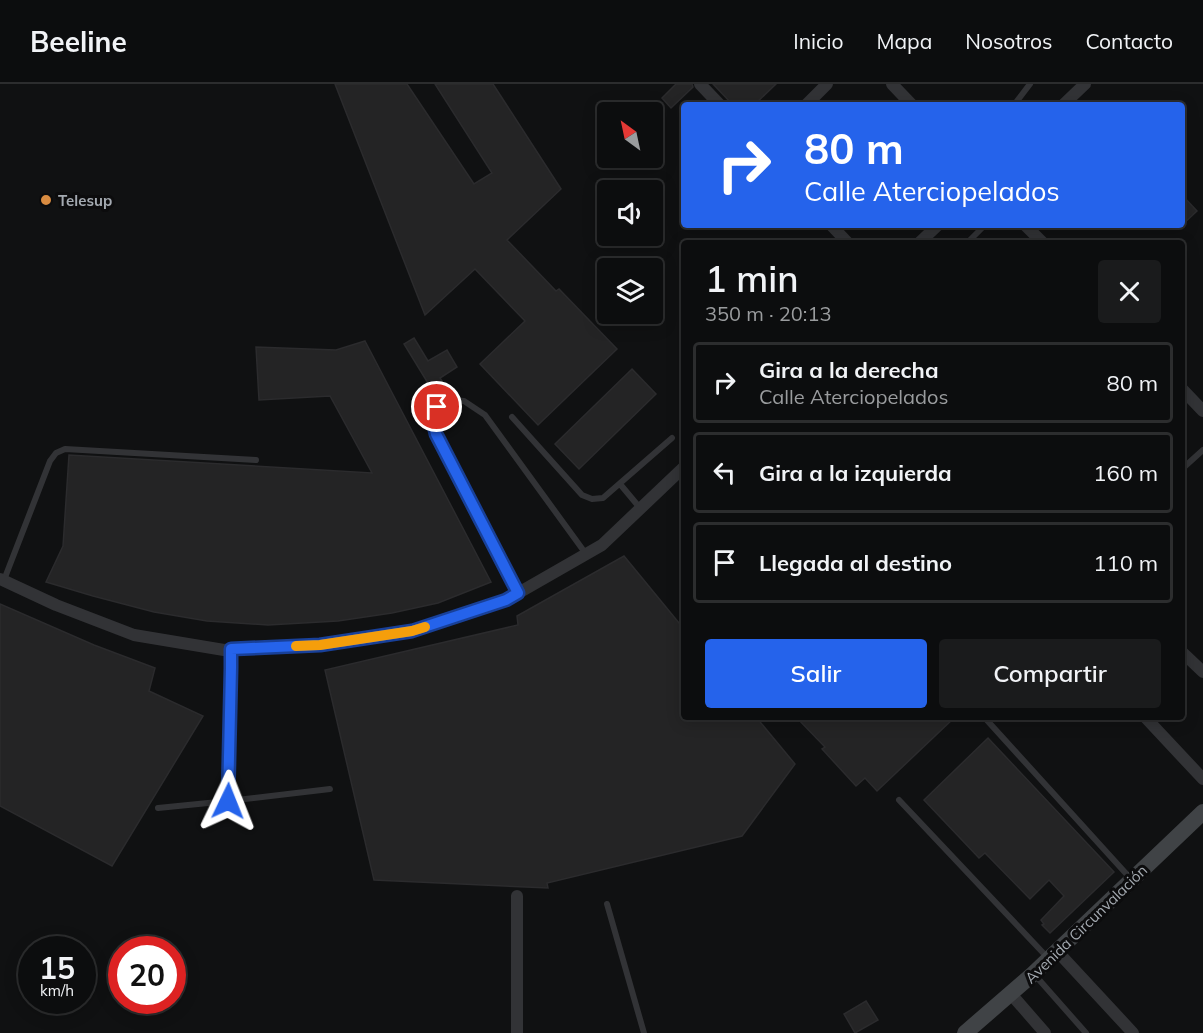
<!DOCTYPE html>
<html lang="es">
<meta charset="utf-8">
<style>
:root{--surface:#0c0d0e;--page:#1a1b1c;--text:#f1f3f6;--muted:#9a9c9e;--line:#2c2d2e;--accent:#2563eb}
body{margin:0;font-family:Mulish,sans-serif;background:var(--page);color:var(--text);height:100vh;display:flex;flex-direction:column;font-size:22px;white-space:nowrap}
*{box-sizing:border-box;margin:0}
p{font-size:20px;color:var(--muted)}
.icon{flex:none;width:33px;height:33px;fill:none;stroke:currentColor;stroke-width:2;stroke-linecap:round;stroke-linejoin:round}
.map{position:relative;flex:1;overflow:hidden}
.side{position:absolute;left:681px;top:156px;width:504px;height:480px;display:flex;flex-direction:column;background:var(--surface);border-radius:6px;box-shadow:0 3px 15px #0003,0 0 0 2px var(--line)}
.side>*{flex:none}
.hud{position:absolute;left:681px;top:18px;width:504px;height:126px;border-radius:6px;box-shadow:0 3px 15px #0003,0 0 0 2px var(--line);background:#2563eb;color:#fff;overflow:hidden}
.needle{width:39px;rotate:327deg}
.buttons{position:absolute;left:597px;top:18px;display:grid;gap:12px}
.buttons a{display:grid;place-items:center;width:66px;height:66px;border-radius:6px;background:var(--surface);box-shadow:0 3px 15px #0003,0 0 0 2px var(--line);font-size:30px}
.speed{position:absolute;left:18px;top:852px;display:flex;gap:12px;font-size:30px;font-weight:700;text-align:center}
.speed>*{display:grid;place-content:center;width:78px;height:78px;border-radius:50%;background:var(--surface);box-shadow:0 3px 15px #0003,0 0 0 2px var(--line);line-height:1}
.speed small{font-size:15px;font-weight:400}
.speed .limit{border:9px solid #d22;background:#fff;color:#111}
.pin{position:absolute;display:grid;place-items:center;width:51px;height:51px;color:#fff;margin:-26px;border:3px solid #fff;border-radius:50%;box-shadow:0 2px 6px #0007}
.me{position:absolute;width:66px;margin:-33px;rotate:2deg;stroke-linejoin:round;filter:drop-shadow(0 0 4px #0008)}
.turn{display:flex;align-items:center;gap:21px;height:126px;padding:0 24px;font-size:27px}
.turn .icon{width:78px;height:78px;stroke-width:2.5}
.turn b{display:block;font-size:42px;line-height:51px}
.round{display:grid;place-items:center;flex:none;width:63px;height:63px;border-radius:6px;background:var(--page)}
.head{display:flex;align-items:center;justify-content:space-between;height:102px;padding:0 24px}
h1{font-size:36px;font-weight:600;line-height:45px}
.primary-button{display:flex;gap:12px;margin-top:auto;padding:12px 24px}
.primary-button a{flex:1;height:69px;border-radius:6px;background:var(--accent);color:#fff;font-size:24px;font-weight:600;line-height:69px;text-align:center}
.primary-button a+a{background:var(--page);color:var(--text)}
ul{padding:0;list-style:none}
li{display:flex;align-items:center;gap:18px;height:81px;margin:0 12px 9px;padding:0 12px;border:3px solid var(--line);border-radius:6px}
li div{flex:1}
li b{display:block;font-size:22px}
li em{font-style:normal}
header{display:flex;align-items:center;gap:36px;box-sizing:border-box;height:84px;padding:0 30px;background:var(--surface);border-bottom:2px solid var(--line)}
header strong{font-size:28px}
nav{display:flex;gap:33px;margin-inline-start:auto;font-size:21px}
.map>svg:first-child{display:block}
</style>
<header>
<strong>Beeline</strong>
<nav><a>Inicio</a><a>Mapa</a><a>Nosotros</a><a>Contacto</a></nav>
</header>
<div class="map">
<svg width="1203" height="949" viewBox="0 0 1203 949">
<rect width="100%" height="100%" fill="#101112"/>
<path fill="#242425" stroke="#2b2b2d" stroke-width="1.5" d="M335,0H407L474,100L492,89L435,0H493L561,105L507,156L556,207L559,205L617,265L538,341L480,280L525,237L475,185L425,231Z
M676,0H692L693,3L671,24L662,14Z
M713,0H776L754,21H733Z
M1182,111L1197,127L1182,141Z
M414,254L428,277L447,266L457,283L440,294L448,307L437,314L404,260Z
M365,257L491,498L438,519L392,529L338,537L268,541L207,537L154,528L93,512L46,498L63,462L69,371L372,389L330,312L259,316L256,263L336,266Z
M632,285L656,310L579,385L555,360Z
M624,472L684,545V633H756L795,680L742,752L547,799L548,804L374,796L325,586L518,541L517,532Z
M0,520L94,561L155,584L149,607L203,632L112,782L0,722Z
M796,633H955L877,707L865,694L856,702L822,665L825,663Z
M988,654L1114,788L1050,849L1042,841L1044,840L1041,836L1064,812L1049,796L1030,815L985,769L979,774L924,716Z
M866,917L878,936L855,949L844,930Z"/>
<g fill="none" stroke-linecap="round" stroke-linejoin="round">
<path stroke="#323336" stroke-width="6" d="M1014,21L1030,0
M967,159L985,141
M512,333L582,411L592,415L603,414L672,354
M1182,385L1203,366
M620,400L640,424
M4,496L50,377L56,369L65,365L256,376
M518,509L436,350L432,334L437,323L450,316L464,317L485,331L586,470
M984,633L1131,795
M899,716L1047,873
M228,717L231,584V565
M158,724L228,717L330,705
M607,820L644,949
M1034,890L1086,949"/>
<path stroke="#323336" stroke-width="12" d="M700,0L720,21
M892,0L912,21
M806,21L827,0
M1063,21L1085,0
M831,141L848,159
M1025,141L1043,159
M919,159L938,141
M1182,305L1203,327
M0,495L56,521L134,551L224,566L320,561L412,547L506,516L602,461L684,383
M1182,568L1203,588
M1145,633L1203,695
M1057,867L1133,949
M1011,910L1045,949
M517,949V812"/>
<path stroke="#404346" stroke-width="16" d="M965,949L1033,890L1203,728"/>
</g>
<g fill="none" stroke-linecap="round" stroke-linejoin="round">
<defs>
<path id="route" d="M228,717L231,584V565L320,561L412,547L506,516L518,509L436,350L432,334L437,323"/>
</defs>
<use href="#route" stroke="#184099" stroke-width="15"/>
<use href="#route" stroke="#2563eb" stroke-width="10"/>
<path stroke="#f59e0b" stroke-width="10" d="M296,562L320,561L412,547L425,543"/>
</g>
<circle fill="#d98c41" stroke="#0c0c0d" stroke-width="2" cx="46" cy="116" r="6"/>
<g text-anchor="middle" dominant-baseline="central" stroke-width="6" stroke-linejoin="round" paint-order="stroke">
<g font-size="15" font-weight="bold" fill="#a4aab1" stroke="#0c0c0d" text-anchor="start">
<text x="58" y="116">Telesup</text>
</g>
<g font-size="15" fill="#a4aab1" stroke="#0c0c0d">
<text transform="translate(1086 840) rotate(-44)">Avenida Circunvalación</text>
</g>
</g>
</svg>
<div class="buttons">
<a><svg class="needle" viewBox="-14 -14 28 28"><path d="M0-13l5 13h-10z" fill="#e53935"/><path d="M0 13l5-13h-10z" fill="#9a9c9e"/></svg></a>
<a><svg class="icon" aria-label="sound" viewBox="0 0 24 24"><path d="M4 9h4l5-4v14l-5-4H4zM17 9q2 3 0 6"/></svg></a>
<a><svg class="icon" aria-label="layers" viewBox="0 0 24 24"><path d="M12 4l9 5-9 5-9-5zM3 14l9 5 9-5"/></svg></a>
</div>
<div class="speed"><div>15<small>km/h</small></div><div class="limit">20</div></div>
<div class="pin" style="left:437px;top:323px;background:#d93025"><svg class="icon" aria-label="arrive" viewBox="0 0 24 24"><path d="M6 21V4h12l-3 4 3 4H6"/></svg></div>
<svg class="me" style="left:228px;top:717px" viewBox="-20 -20 40 40"><path d="M0-17L14 15 0 8-14 15z" fill="#2563eb" stroke="#fff" stroke-width="4"/></svg>
<div class="hud">
<div class="turn"><svg class="icon" aria-label="right" viewBox="0 0 24 24"><path d="M7 20v-9h11M14 6l5 5-5 5"/></svg><div><b>80 m</b>Calle Aterciopelados</div></div>
</div>
<section class="side">
<div class="head"><div><h1>1 min</h1><p>350 m · 20:13</p></div><a class="round"><svg class="icon" aria-label="close" viewBox="0 0 24 24"><path d="M6 6l12 12M18 6L6 18"/></svg></a></div>
<ul>
<li><svg class="icon" aria-label="right" viewBox="0 0 24 24"><path d="M7 20v-9h11M14 6l5 5-5 5"/></svg><div><b>Gira a la derecha</b><p>Calle Aterciopelados</p></div><em>80 m</em></li>
<li><svg class="icon" aria-label="left" viewBox="0 0 24 24"><path d="M17 20v-9H6M10 6l-5 5 5 5"/></svg><div><b>Gira a la izquierda</b></div><em>160 m</em></li>
<li><svg class="icon" aria-label="arrive" viewBox="0 0 24 24"><path d="M6 21V4h12l-3 4 3 4H6"/></svg><div><b>Llegada al destino</b></div><em>110 m</em></li>
</ul>
<div class="primary-button"><a>Salir</a><a>Compartir</a></div>
</section>
</div>
